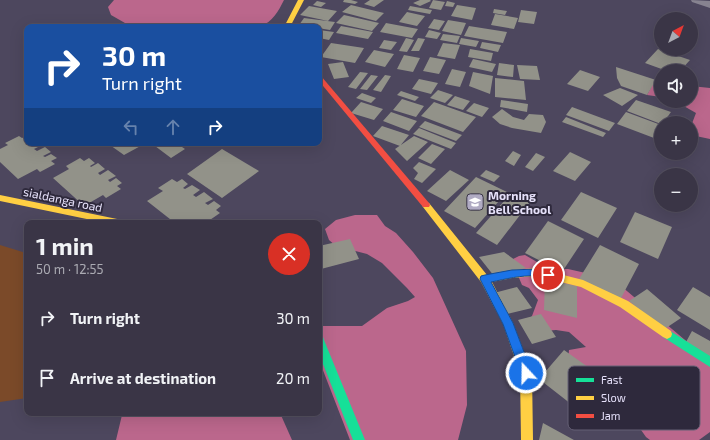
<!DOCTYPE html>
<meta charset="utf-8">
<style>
:root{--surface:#3a3546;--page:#454051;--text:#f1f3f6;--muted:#ababb3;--line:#54505f}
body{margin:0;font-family:"Exo 2",sans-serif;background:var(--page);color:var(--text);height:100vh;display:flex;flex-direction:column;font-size:15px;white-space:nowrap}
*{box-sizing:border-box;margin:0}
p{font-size:13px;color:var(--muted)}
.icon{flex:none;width:22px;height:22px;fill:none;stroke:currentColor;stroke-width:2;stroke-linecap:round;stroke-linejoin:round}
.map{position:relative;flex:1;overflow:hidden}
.details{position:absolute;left:24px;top:220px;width:298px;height:196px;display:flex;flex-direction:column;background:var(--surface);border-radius:8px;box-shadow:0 4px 16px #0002,0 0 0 1px var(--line)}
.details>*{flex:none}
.top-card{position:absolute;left:24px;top:24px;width:298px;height:122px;border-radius:8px;box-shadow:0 4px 16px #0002,0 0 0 1px var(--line);background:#1a4fa0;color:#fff;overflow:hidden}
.needle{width:26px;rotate:41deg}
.controls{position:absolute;left:654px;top:12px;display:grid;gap:8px}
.controls a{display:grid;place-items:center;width:44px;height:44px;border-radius:50%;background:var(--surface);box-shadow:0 4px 16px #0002,0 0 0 1px var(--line);font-size:20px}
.pin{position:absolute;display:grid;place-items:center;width:34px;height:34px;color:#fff;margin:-17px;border:2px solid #fff;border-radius:50%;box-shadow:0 1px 4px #0007}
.me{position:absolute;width:44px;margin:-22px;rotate:339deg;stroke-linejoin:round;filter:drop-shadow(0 0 3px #0008)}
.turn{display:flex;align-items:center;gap:14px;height:84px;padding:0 12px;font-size:18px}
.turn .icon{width:52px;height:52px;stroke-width:2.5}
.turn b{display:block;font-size:28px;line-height:34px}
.lanes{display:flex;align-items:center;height:38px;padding:0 12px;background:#0003;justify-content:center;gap:20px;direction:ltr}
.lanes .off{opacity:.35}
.round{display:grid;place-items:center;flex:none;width:42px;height:42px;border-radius:21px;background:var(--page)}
.headline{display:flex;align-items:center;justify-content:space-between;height:68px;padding:0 12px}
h1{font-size:24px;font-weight:700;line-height:30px}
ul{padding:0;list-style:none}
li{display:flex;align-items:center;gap:12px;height:60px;padding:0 12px}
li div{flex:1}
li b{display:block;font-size:15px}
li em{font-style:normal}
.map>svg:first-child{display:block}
</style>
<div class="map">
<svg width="710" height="440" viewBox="0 0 710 440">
<rect width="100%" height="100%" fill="#4d475e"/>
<path fill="#7b4a29" d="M0,245L26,253L27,258V398L0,402Z"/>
<path fill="#bb678c" d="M114,0H284C278,12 273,21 260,27H132L111,15L108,7Z
M656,78L661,80V97L647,95Z
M691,86L710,88V139L691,135V126L696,113L675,101H691Z
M355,215H377L385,226L396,233L413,252L433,278L466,351L467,405L458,440H350L319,360V326H362L387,308L408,301L415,297L407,288L382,263L367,254L336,246L329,240L325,229L336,220Z
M525,255L549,269H568L599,276L621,286L704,356L710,365V432L699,440H650L646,437L634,420L636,409L626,399L612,390L591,395L566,381L569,350L586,347L569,332L556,330L544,331L527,322L532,316L538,300L529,288L522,285L514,266L513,259L519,256Z
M117,413H280L292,440H116L122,415Z"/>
<path fill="#929289" d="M344,0H351L358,2L355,4L343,2Z
M370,0H384L374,7L364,4Z
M420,0H430L431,1L420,6L413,3Z
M433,0L445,2L441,10L429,8Z
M317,1L326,3L321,7L313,5Z
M447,1L455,3L453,7L445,6Z
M351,5L384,13L376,21L342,12Z
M457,5L476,8L472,20L451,16Z
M309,6L337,11L328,21L300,15Z
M410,6L432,10L430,14L408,10Z
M494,9L507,11L505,15L493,13Z
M521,10L537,12L534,24L518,22Z
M407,12L425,16L417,26L399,22Z
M495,14L518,18L514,29L491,25Z
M344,15L379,23L372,31L336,23Z
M304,18L335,22L330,30L299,25Z
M434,19L445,21L439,30L428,28Z
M448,20L466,23L461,35L442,31Z
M386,23L418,29L412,38L380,32Z
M341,26L373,32L368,39L336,33Z
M469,26L507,32L503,43L464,36Z
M319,30L334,32L329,40L319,38Z
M429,30L441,33L437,39L425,37Z
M443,34L460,36L457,43L440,40Z
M406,38L414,40L407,52L399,51Z
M418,38L425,39L419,51H411Z
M461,38L479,41L476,47L459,44Z
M384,40L397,42L391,50L379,48Z
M482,42L501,45L498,52L480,48Z
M331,43L364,48L355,63L321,57Z
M443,43L460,45L455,59L437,56Z
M470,49L493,53L491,61L468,57Z
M658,49L690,60L680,71H667L645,63Z
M374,50L394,54L385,67L365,62Z
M404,55L420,58L413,72L397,69Z
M430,57L446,60L439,74L423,71Z
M473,59L496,64L492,72L469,67Z
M343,62L349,77L334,79L328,64Z
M499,63L514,65L513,77L497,75Z
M517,65L537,66L540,80L520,79Z
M616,67L656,80L647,95L621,86L617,78Z
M452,69L466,72L460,87L445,84Z
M580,70L600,77L588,91L567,84Z
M360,72L368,73L356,89L348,87Z
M473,72L493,76L490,94L469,86Z
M371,75L378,76L367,90L360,89Z
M385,75L391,76L381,92L373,90Z
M495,78L524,81L526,100L495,97Z
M419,79L438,83L431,94L412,89Z
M620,88L638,95L622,106L603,95Z
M438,90L453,95L445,103L430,98Z
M401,91L419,97L415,101L397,95Z
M362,93L376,98L371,103L356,98Z
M455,96L470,101L463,110L447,105Z
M402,99L424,106L416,117L393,110Z
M501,100L528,104L527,112L500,107Z
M636,100L671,112L663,123L661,124L627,111Z
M361,102L383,109L374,120L351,113Z
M434,102L476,117L463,132L421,116Z
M474,103L489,108L482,117L466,111Z
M572,107L615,123L609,131L566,115Z
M502,109L513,117L524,120L529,114L543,115L546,122L541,133L512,128L500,124L492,117Z
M391,112L417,121L409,131L383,121Z
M626,112L661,125V127L654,138L617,124Z
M566,117L606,133L603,137L562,122Z
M425,121L462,135L456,141L419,127Z
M382,126L409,135L400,146L373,136Z
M419,128L456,143L451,149L413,134Z
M19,136L22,138L27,136V143L29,144L39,143L42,145L34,149L37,151L45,147L51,152L43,156L45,157L51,154L57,158L51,161L55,164L40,172L37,169L18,179L0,162V149L8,145L5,143Z
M414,136L428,142L407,161L395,149Z
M107,143H146L124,155Z
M151,143H188L182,147L185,149L171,158Z
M432,144L445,149L431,164L418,158Z
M222,149L259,171L222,198L187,174Z
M513,151L521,155L514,166L505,161Z
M570,152L591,162L575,181L553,171Z
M536,153L545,157L533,171L525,167Z
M80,158L84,161L89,158L95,163L90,166L91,167L98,163L105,169L98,173L100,175L108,170L116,176L108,180L110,182L116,178L122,183L117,186L121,189L106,198L103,195L84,206L53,178L69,169L66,166Z
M419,162L436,169L422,183L414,179L418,173L413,168Z
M450,170L469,180L446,201L427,191Z
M486,170L500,176L494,182L480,176Z
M476,177L507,192L475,228L444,211Z
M172,179L177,182L182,179L188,184L183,188L185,189L192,185L200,190L193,195L196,197L204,192L213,199L205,203L208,205L214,201L221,206L216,210L220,213L207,222L203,219L197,223H175L147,201L163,191L158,188Z
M581,192L617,208L598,238L561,220Z
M511,193L530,202L497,245L476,233Z
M635,212L672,227L658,259L620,242Z
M548,221L584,239L562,272L525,253Z
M350,239L359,259L321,269L319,264V246Z
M600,245L639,264L620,300L579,279Z
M504,252L526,268L494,276L479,257Z
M545,279L577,286V318L544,310Z
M517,287L532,308L507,314L494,293Z
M693,287L710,297V330L677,310Z
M647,289L681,318L663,330L629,301Z
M541,314L556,337L532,344L518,320Z
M692,331L710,341V357L686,342Z
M564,350L595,372L571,404L539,379Z
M543,423L574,440H539Z"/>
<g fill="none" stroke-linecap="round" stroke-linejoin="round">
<path fill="#878390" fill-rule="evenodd" d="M691,0L710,1V8L692,2Z"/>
<path fill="#16e098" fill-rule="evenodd" d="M667,329L710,356V367L663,337L662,334L663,331Z
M319,335L323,337L324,340L365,440H353L319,354Z"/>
<path fill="#ffcf43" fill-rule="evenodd" d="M298,0H304L290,27H284Z
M0,195L122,220L127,223H106L0,201Z
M426,202L429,203L487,275L512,270L536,268L583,280L628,301L671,331L672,334L671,337L667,339L663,337L620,307L581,287L536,276L512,278L492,282L513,323L532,373L533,440H521L520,373L503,324L481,282L423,207L422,205L423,203Z"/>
<path fill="#f24e42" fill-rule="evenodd" d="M319,75L321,76L429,203L430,205L429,207H423L319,81Z"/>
</g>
<path fill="#1a73e8" stroke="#114b97" d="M536,269L551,273L553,275L551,278C546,280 542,277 536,276C521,275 506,279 491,282L513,323L532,373L531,376L526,378L522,376L503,324L480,279L481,276L485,275L512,270Z"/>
<defs>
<symbol id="school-square" viewBox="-11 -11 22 22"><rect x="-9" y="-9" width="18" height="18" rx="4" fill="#b0abc3" stroke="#2e293c"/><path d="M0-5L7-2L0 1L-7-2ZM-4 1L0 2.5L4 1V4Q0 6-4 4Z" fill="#fff"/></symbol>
</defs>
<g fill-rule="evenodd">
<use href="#school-square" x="465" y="192" width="20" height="20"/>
</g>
<g text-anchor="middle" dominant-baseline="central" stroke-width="4" stroke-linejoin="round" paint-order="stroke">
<g font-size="12" font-weight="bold" fill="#e6e1fa" stroke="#2e293c" text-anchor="start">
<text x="488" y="195">Morning<tspan x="488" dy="14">Bell School</tspan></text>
</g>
<g font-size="12" fill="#e6e1fa" stroke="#2e293c">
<text transform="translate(63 199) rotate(12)">sialdanga road</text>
</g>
</g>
<rect x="568" y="366" width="132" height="64" rx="6" fill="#2e293c" stroke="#656075" stroke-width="1"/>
<rect x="576" y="378" width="18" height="4" fill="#16e098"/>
<rect x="576" y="396" width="18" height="4" fill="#ffcf43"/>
<rect x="576" y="414" width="18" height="4" fill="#f24e42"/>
<g font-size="11" fill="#e6e1fa">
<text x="601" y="384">Fast</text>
<text x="601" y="402">Slow</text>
<text x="601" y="420">Jam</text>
</g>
</svg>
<div class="controls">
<a><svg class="needle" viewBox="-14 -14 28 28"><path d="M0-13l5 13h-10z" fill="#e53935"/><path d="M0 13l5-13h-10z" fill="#ababb3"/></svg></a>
<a><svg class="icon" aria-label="sound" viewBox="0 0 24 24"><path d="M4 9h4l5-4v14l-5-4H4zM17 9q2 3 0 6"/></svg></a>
<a>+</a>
<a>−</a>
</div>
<div class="pin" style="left:548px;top:275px;background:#d93025"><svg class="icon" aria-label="arrive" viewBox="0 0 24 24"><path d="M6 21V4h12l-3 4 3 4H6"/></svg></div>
<svg class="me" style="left:526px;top:373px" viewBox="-20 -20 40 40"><circle r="17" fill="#1a73e8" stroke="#fff" stroke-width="3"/><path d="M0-11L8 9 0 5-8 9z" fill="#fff"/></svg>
<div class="top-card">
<div class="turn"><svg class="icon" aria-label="right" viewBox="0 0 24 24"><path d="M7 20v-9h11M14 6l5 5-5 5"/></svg><div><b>30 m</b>Turn right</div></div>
<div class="lanes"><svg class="icon off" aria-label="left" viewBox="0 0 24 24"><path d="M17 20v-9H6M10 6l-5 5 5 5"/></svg><svg class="icon off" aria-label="ahead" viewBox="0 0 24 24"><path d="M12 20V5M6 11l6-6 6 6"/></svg><svg class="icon" aria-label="right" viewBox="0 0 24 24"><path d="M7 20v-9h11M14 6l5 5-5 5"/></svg></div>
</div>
<section class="details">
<div class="headline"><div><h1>1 min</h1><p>50 m · 12:55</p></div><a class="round" style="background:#d93025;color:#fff"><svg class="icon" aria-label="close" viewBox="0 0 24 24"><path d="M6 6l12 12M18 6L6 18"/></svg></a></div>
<ul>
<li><svg class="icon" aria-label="right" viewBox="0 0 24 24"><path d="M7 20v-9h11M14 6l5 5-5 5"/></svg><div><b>Turn right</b></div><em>30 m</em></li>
<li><svg class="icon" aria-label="arrive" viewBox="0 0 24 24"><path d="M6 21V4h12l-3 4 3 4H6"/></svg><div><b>Arrive at destination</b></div><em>20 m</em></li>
</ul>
</section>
</div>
